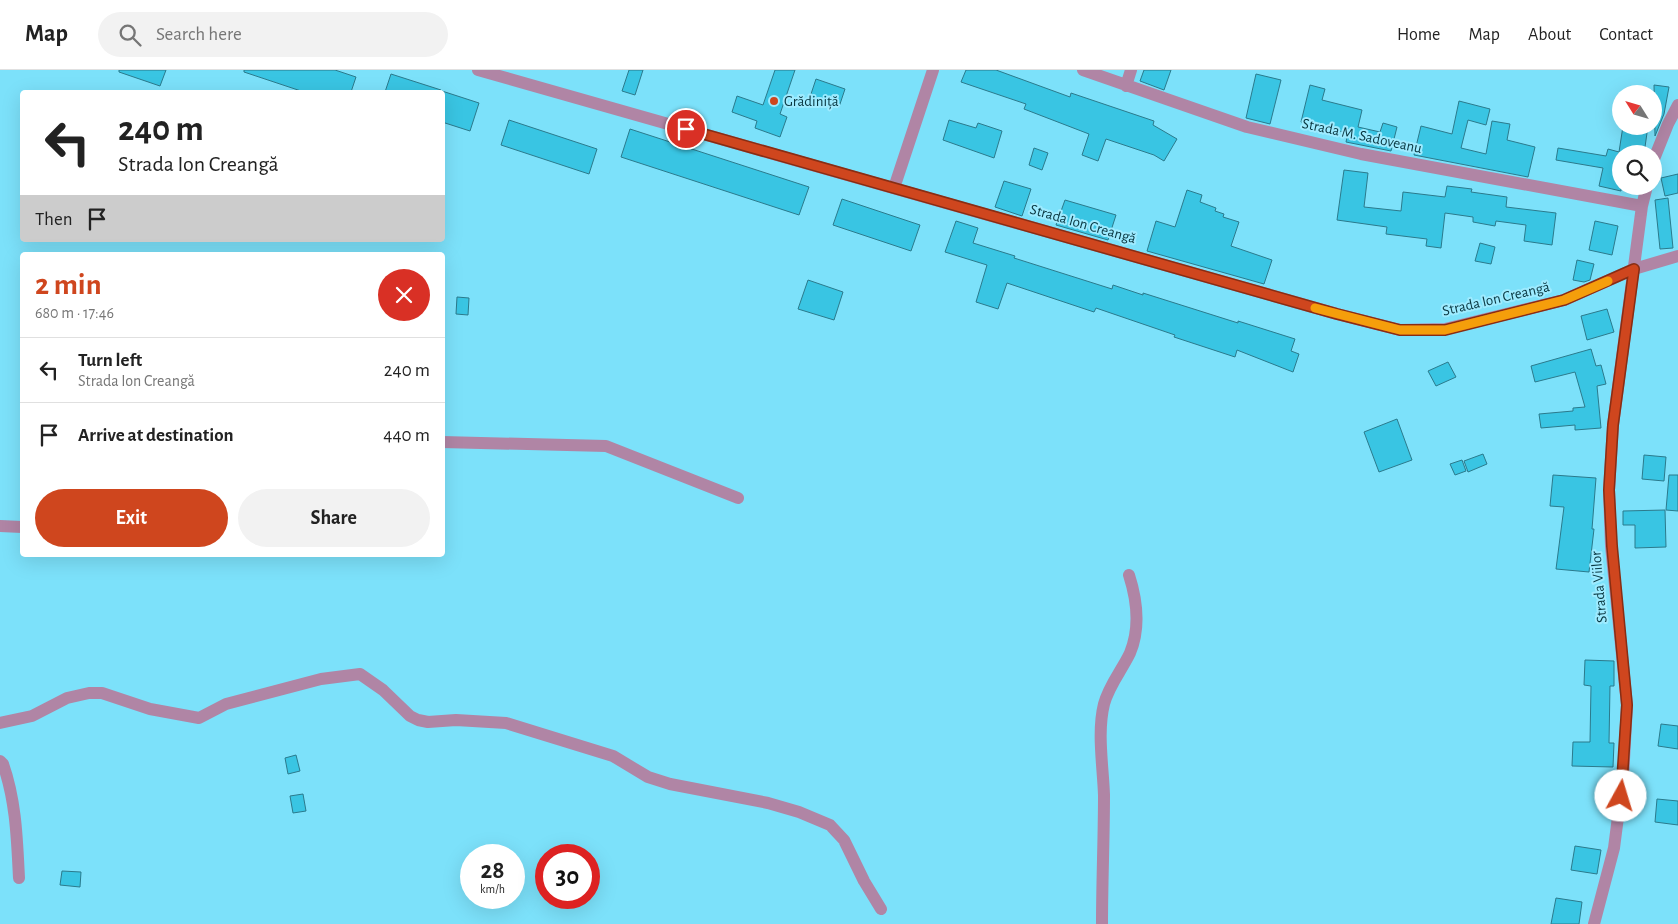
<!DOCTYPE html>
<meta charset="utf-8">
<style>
:root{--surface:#fff;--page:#f2f2f2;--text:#222;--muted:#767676;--line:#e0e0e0;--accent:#cf461e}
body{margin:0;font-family:"Alegreya Sans",sans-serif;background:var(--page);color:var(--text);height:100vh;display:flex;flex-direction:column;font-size:19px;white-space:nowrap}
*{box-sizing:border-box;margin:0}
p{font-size:16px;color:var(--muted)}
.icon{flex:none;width:28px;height:28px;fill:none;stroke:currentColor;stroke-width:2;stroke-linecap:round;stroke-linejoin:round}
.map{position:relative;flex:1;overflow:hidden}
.side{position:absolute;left:20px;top:182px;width:425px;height:305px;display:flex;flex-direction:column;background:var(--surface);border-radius:5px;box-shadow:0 5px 20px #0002}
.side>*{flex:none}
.banner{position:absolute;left:20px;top:20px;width:425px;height:152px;border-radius:5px;box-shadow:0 5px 20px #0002;background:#fff;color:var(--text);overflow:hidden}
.needle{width:32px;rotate:307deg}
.fabs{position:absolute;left:1612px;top:15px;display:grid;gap:10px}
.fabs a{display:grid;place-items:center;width:50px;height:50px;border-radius:50%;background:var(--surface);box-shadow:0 5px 20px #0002;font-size:25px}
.speed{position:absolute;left:460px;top:774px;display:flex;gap:10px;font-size:25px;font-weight:700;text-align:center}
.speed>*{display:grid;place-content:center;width:65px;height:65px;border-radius:50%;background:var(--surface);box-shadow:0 5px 20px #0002;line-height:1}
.speed small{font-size:12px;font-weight:400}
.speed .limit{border:8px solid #d22;background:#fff;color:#111}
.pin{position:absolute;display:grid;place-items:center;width:42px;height:42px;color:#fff;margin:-21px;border:2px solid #fff;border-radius:50%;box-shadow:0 1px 5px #0007}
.me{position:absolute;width:55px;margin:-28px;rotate:6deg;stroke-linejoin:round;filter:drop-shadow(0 0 4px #0008)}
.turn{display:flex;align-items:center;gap:18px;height:105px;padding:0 15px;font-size:22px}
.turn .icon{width:65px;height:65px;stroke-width:2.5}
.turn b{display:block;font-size:35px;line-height:42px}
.then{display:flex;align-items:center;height:48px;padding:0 15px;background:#0003;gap:10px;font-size:19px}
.round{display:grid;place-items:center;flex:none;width:52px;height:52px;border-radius:26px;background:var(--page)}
.head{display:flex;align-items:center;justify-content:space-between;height:85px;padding:0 15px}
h1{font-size:30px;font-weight:700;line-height:38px;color:var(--accent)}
.primary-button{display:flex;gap:10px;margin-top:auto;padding:10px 15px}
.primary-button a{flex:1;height:58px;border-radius:30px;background:var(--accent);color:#fff;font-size:20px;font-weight:700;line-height:58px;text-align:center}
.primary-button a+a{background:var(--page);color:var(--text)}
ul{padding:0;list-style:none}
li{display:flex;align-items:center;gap:15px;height:65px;padding:0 15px;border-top:1px solid var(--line)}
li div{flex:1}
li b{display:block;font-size:19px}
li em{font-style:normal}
header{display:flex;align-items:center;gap:30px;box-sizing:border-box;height:70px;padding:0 25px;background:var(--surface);border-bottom:1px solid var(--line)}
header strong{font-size:24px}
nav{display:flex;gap:28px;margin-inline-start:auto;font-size:18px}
.search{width:350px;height:45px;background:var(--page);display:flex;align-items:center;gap:12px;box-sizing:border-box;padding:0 18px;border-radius:28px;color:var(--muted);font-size:19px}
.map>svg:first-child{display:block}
</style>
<header>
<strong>Map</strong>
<div class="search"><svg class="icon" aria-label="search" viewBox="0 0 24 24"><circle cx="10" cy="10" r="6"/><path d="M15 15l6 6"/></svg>Search here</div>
<nav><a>Home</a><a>Map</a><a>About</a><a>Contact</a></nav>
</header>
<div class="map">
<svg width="1678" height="854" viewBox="0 0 1678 854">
<rect width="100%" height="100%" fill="#7ce1fa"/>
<path fill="#39c5e3" stroke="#2b7a8c" d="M119,0H166L160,16L119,2Z
M244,0H335L356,7L351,22H304L244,2Z
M629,0H643L635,25L622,21Z
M775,0H795L780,44L787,47L780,67L755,58L757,51L732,42L737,26L763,35Z
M966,0H996L1070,27L1071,23L1154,51L1153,55L1177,69L1164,91L1154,85L1106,69L1098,91L1082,85L1089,64L1024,39L1026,34L961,12Z
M1144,0H1171L1164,20L1140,11Z
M391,4L441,20L440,22H385Z
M1256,4L1281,10L1270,54L1246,48Z
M816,9L845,19L839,37L810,27Z
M1310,15L1325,19L1322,30L1362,40L1358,57L1380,62L1383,53L1397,57L1391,81L1346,72L1348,63L1301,52Z
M1654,15L1669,17L1664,44L1655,66Z
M442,21L479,33L470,61L442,52Z
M1459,31L1490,39L1486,55L1468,50L1461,78L1486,84L1492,51L1510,54L1507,70L1535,77L1528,107L1414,85L1421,56L1452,64Z
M509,50L597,79L589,104L501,75Z
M949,50L976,58L978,53L1002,61L994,88L943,70Z
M1623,56H1648L1644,84H1621V121L1599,116L1603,98L1556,90L1558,78L1606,86L1608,79L1619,82Z
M630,59L809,117L799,145L621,87Z
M1034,78L1048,83L1042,100L1029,95Z
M1344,100L1368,103L1364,137L1401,141L1403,122L1445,127L1447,116L1472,119L1471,122L1507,127L1506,137L1556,143L1552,175L1524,171L1526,155L1496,151L1495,156L1473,152V147L1445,143L1441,178L1426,176L1427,169L1386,164L1387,157L1337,150Z
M1678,104V123L1665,126L1661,108Z
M1004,111L1031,119L1022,146L995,137Z
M1187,120L1202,125L1200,132L1216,138L1215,141L1224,144L1223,147L1239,152L1231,176L1272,190L1264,214L1147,181L1156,151L1175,157Z
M1668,128L1673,178L1660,179L1655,130Z
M842,129L920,155L911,181L833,155Z
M1065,130L1116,145L1108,170L1056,155Z
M956,151L978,158L973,173L1015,186L1014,188L1112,219L1113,215L1143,225V223L1238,253V251L1295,269L1291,281L1299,284L1293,302L1237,280L1235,287L1174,267L1175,265L1096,238L1094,242L1007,213L998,239L976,232L987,195L945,182Z
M1595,151L1618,156L1612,185L1589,180Z
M1480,173L1495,177L1491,194L1475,191Z
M1577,190L1594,194L1590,210L1584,212L1573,210Z
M808,210L843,222L834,250L798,239Z
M457,227L469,228L468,245L456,244Z
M1607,239L1614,262L1587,270L1581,246Z
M1591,279L1596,296L1601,295L1606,314L1597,316L1601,358L1575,360V355L1541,358L1539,344L1573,341V338L1585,337L1575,302L1535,312L1531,296Z
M1448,292L1456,307L1436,316L1428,301Z
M1397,349L1412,390L1379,402L1364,362Z
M1483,384L1487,394L1468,402L1464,391Z
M1644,385L1666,387L1664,411L1642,409Z
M1462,390L1466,401L1455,405L1450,394Z
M1553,405L1596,408L1592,459H1594L1589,502L1556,499L1564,437L1550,436Z
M1669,405H1678V441L1666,440Z
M1665,440L1666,477L1635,478V455H1623V441Z
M1585,590L1614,591V616H1610L1609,673H1614L1613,697L1572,696L1573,672H1590L1591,616L1584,615Z
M1661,654L1678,656V679L1658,676Z
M296,685L300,701L288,704L285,688Z
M303,724L306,741L293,743L290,726Z
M1657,729L1678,731V755L1655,752Z
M1575,776L1601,780L1597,804L1571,800Z
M62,801L81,802L80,817L60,815Z
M1556,828L1582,832L1579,854H1551Z"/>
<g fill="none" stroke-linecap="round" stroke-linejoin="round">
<path stroke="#b085a5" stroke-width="12" d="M1083,0L1247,57L1361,84L1642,136
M1126,16L1131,0
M1654,89L1668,54L1678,35
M894,118L933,0
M442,372L606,376L738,428
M0,456L22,457
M0,653L32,646L67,628L89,623H102L150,639L199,648L226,634L321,609L360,604L383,620L410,646L418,650L428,652L456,650L506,653L613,686L648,707L670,714L768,733L799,742L830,755L844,770L864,811L881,839
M0,691L3,694C16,731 17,769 19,808
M1102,854C1102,811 1104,768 1104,725C1103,696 1097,662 1104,634C1109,615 1122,600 1130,583C1140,559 1137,530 1129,505
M1594,854L1614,778L1623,708L1627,635L1611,476L1609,420L1613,355L1642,136L1647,116"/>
<path stroke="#b085a5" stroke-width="12" d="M478,0L1337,244L1400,260L1445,259L1564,230L1634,199L1678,186"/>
</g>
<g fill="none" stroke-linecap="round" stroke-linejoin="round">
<defs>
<path id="route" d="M686,59L1337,244L1400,260H1445L1564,230L1634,199L1613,355L1609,420L1612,476L1627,635L1621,726"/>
</defs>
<use href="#route" stroke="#872e14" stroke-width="12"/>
<use href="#route" stroke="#cf461e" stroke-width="9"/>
<path stroke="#f59e0b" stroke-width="9" d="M1315,238L1400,260H1445L1564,230L1608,211"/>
</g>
<circle fill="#cf461e" stroke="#9eebff" stroke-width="2" cx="774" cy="31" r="5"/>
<g text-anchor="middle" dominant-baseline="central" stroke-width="4" stroke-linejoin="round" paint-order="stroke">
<g font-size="15" fill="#093741" stroke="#9eebff" text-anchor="start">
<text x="784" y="31">Grădiniță</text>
</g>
<g font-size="15" fill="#093741" stroke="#9eebff">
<text transform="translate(1362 66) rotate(12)">Strada M. Sadoveanu</text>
<text transform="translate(1083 154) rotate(16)">Strada Ion Creangă</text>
<text transform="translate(1496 229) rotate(-13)">Strada Ion Creangă</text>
<text transform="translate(1599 517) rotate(-95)">Strada Viilor</text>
</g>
</g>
</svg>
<div class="fabs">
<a><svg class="needle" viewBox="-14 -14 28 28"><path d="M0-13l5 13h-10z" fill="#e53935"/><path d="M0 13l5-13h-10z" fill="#767676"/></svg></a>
<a><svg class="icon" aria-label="search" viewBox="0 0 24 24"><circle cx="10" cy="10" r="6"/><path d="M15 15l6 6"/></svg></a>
</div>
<div class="speed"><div>28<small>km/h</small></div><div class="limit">30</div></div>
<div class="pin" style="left:686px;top:59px;background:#d93025"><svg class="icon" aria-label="arrive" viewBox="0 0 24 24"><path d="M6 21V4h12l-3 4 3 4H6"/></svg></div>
<svg class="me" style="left:1621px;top:726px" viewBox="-20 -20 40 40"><circle r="19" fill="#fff"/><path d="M0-13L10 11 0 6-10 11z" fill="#cf461e"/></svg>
<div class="banner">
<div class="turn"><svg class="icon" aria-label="left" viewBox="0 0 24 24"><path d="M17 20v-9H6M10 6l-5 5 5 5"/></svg><div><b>240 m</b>Strada Ion Creangă</div></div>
<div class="then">Then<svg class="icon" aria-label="arrive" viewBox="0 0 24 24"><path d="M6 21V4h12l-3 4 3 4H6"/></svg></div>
</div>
<section class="side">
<div class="head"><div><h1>2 min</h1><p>680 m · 17:46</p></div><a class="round" style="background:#d93025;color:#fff"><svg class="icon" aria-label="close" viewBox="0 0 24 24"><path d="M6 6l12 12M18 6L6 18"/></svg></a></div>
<ul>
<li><svg class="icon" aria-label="left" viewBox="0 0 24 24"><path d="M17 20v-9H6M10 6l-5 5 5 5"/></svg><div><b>Turn left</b><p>Strada Ion Creangă</p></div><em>240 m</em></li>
<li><svg class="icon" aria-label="arrive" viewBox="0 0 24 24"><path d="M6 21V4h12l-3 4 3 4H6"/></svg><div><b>Arrive at destination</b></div><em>440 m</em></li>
</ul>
<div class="primary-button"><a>Exit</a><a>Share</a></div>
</section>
</div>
